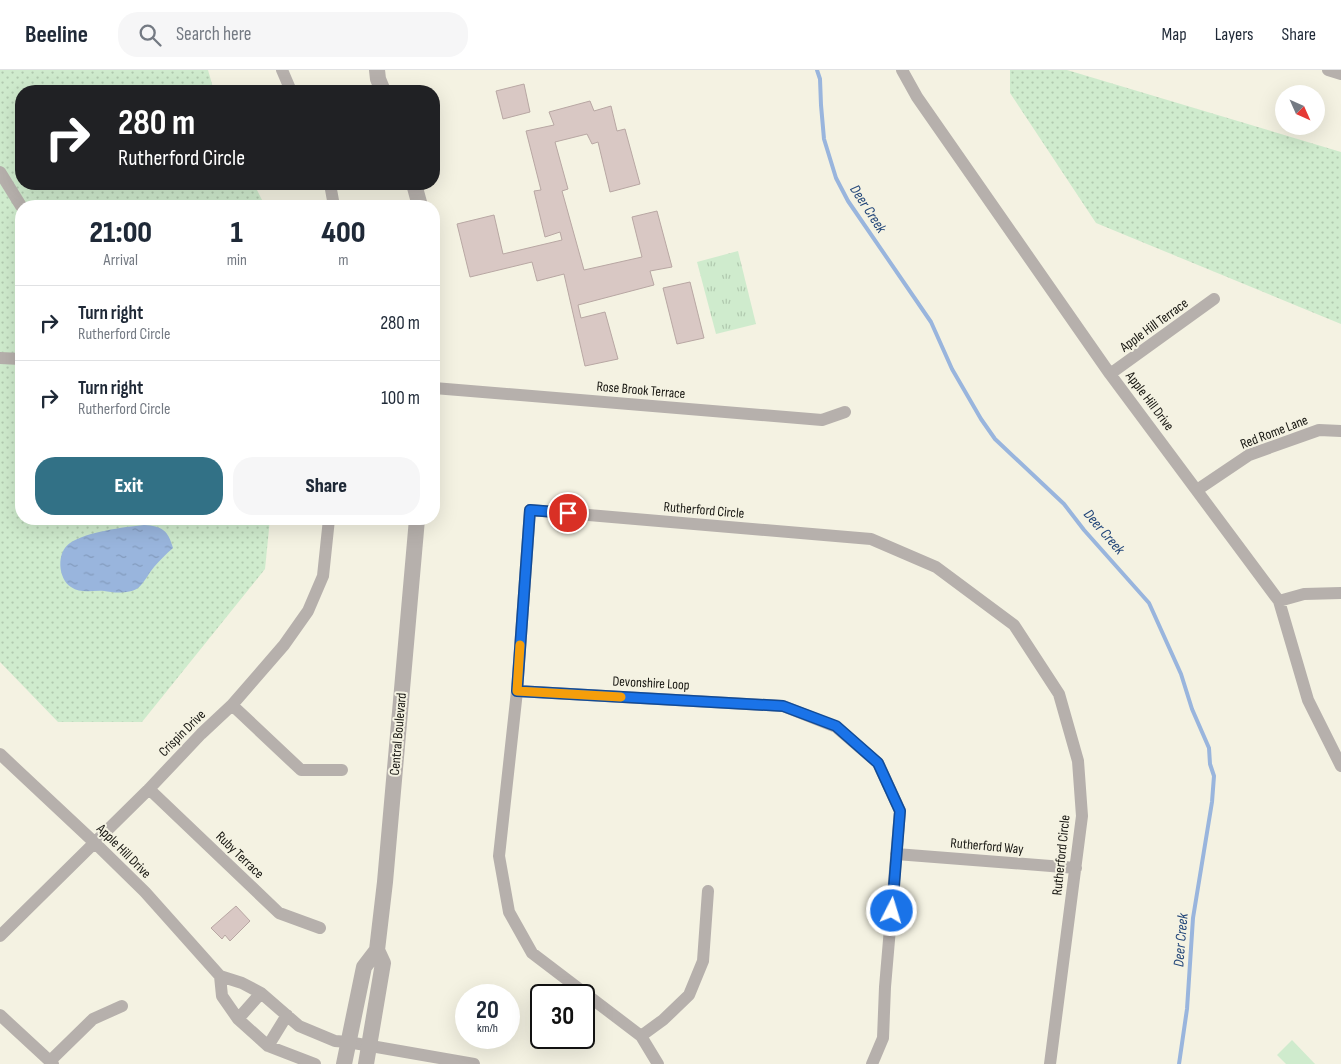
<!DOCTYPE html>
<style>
:root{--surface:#fff;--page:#f6f6f7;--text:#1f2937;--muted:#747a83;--line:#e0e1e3;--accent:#327186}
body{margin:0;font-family:"Sofia Sans Condensed",sans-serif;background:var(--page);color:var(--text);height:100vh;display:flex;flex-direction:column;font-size:19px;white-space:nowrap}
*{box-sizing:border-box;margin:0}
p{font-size:16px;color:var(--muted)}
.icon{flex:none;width:28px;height:28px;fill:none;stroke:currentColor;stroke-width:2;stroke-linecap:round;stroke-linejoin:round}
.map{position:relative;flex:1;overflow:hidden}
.details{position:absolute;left:15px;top:130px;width:425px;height:325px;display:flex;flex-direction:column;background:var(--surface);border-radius:20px;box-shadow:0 5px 20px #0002}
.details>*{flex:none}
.banner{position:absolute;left:15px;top:15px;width:425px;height:105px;border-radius:20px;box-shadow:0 5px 20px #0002;background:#202124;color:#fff;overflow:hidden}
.needle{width:32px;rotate:135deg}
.fabs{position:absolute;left:1275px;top:15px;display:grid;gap:10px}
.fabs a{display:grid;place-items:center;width:50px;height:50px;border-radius:50%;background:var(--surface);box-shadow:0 5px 20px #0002;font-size:25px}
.speed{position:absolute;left:455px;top:914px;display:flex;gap:10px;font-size:25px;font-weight:700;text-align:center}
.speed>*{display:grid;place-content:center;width:65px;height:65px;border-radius:50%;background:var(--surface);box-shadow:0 5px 20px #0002;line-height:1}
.speed small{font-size:12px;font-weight:400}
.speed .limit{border:2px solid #111;border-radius:8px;background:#fff;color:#111}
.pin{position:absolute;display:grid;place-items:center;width:42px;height:42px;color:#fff;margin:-21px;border:2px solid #fff;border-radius:50%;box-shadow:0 1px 5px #0007}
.me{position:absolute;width:55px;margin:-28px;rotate:5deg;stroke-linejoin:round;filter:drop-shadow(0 0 4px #0008)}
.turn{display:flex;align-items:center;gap:18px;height:105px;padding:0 20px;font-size:22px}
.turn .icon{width:65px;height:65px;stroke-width:2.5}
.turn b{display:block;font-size:35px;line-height:42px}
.eta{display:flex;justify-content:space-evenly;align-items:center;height:85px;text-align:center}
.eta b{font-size:30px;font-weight:800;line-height:35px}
.cta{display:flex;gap:10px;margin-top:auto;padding:10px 20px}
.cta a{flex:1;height:58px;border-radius:20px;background:var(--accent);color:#fff;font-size:20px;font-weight:800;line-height:58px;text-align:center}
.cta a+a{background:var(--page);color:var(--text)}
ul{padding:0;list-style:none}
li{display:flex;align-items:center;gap:15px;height:75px;padding:0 20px;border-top:1px solid var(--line)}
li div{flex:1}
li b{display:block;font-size:19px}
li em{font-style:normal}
header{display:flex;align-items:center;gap:30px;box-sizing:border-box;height:70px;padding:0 25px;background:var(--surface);border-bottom:1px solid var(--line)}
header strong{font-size:24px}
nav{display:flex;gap:28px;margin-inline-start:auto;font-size:18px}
.search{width:350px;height:45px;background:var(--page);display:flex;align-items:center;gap:12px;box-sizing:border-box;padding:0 18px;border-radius:20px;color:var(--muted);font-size:19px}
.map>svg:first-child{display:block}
</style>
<header>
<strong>Beeline</strong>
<div class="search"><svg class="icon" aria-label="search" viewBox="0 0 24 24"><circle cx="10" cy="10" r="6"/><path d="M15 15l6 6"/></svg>Search here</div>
<nav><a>Map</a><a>Layers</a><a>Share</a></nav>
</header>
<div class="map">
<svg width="1341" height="994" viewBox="0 0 1341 994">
<defs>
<pattern id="grass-dots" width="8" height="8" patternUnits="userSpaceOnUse" patternTransform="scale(1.25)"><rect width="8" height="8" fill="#cfebcd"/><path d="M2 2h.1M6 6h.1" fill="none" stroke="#b1c9af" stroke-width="1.8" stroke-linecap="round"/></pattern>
<pattern id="park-tufts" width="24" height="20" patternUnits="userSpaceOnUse" patternTransform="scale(1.25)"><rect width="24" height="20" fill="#cfebcd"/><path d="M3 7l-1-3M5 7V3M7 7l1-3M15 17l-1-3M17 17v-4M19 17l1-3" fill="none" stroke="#b1c9af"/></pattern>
<pattern id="water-ripples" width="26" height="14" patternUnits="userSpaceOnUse" patternTransform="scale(1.25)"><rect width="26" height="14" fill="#99b5dd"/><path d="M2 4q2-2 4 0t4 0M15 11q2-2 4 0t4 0" fill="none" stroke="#839bbd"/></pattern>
</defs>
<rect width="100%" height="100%" fill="#f4f2e2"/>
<path fill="url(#grass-dots)" d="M0,0H208L214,21H21V114H254L265,136H21V449H270L265,499L142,652H58L0,592Z
M1010,0H1067L1341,82V254L1096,153L1010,23Z"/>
<path fill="url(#park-tufts)" d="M738,181L756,254L716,264L697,192Z"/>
<path fill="#cfebcd" d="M1292,970L1315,994H1286L1277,985Z"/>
<path fill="url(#water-ripples)" d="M144,455C162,456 168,460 173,478C166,484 160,490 154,497C149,503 144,513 138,518C129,524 114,523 104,521C93,520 81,524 71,517C58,509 56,482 70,473C86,462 124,457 144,455Z"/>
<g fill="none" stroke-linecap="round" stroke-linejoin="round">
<path stroke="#99b5dd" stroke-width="4" d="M817,0L820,9L821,35L824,69L836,108L848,131L931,252L952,299L981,349L995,369L1064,434L1084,460L1149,533L1181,604L1192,639L1209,678L1210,694L1214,706L1212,732L1193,848L1187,939L1179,994"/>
</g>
<path fill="#d9c8c4" stroke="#b8a7a3" d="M524,14L530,42L503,49L496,21Z
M590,31L594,41L611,36L617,61L625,59L640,114L610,122L598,72L592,74L587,64L555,72L568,119L562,121L584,200L642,187L632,147L657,141L672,197L650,201L654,215L578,235L581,248L605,242L618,289L585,296L564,204L537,211L532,192L470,207L457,154L494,145L503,184L562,170L560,162L545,167L534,121L541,120L526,61L554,55L549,42Z
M690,212L704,268L677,274L663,218Z
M236,836L250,851L230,871L225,865L222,869L211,858Z"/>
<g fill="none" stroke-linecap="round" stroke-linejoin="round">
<path stroke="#b6b0ac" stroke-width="12" d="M282,0L291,21
M902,0L917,27L1110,304L1279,531L1308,630L1341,696
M1328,0L1341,4
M0,102L21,136
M330,114L334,136
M0,288L21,289
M1110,304L1214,229
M434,318L822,350L845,342
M1197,420L1249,385L1319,360L1341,361
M1279,531L1304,524L1341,523
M517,621L783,636L836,657L878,693L900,741L885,917L883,968L872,994
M232,635L301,700H342
M0,684L95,773L145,822L220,906L242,913L261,923L299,956L335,971L348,972L474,994
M149,719L279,843L320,858
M896,784L1076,798
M0,866L149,719L201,664L232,635L284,575L308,541L323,506L329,449
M220,906L222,926L238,949L268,976L315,994
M0,945L53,994
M238,949L261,923
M641,966L663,950L689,925L703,891L708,821
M268,976L287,945
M50,991L93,949L122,936
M658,994L641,966L532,883L509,842L499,786L517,621L530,440L871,469L936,497L1014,555L1059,624L1078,691L1082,746L1050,994"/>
<path stroke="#b6b0ac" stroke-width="16" d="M377,0L378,9L383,21
M414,114L420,136
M344,994L364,897L377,880
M366,994L383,893L377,880L385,812L417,449"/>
</g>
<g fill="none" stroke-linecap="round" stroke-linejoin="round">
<defs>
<path id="route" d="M568,443L530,440L517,621L783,636L836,656L878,693L900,741L892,841"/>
</defs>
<use href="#route" stroke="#114b97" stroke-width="12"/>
<use href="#route" stroke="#1a73e8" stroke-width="9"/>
<path stroke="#f59e0b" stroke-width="9" d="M520,575L517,621L621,627"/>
</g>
<g text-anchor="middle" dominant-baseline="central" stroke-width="4" stroke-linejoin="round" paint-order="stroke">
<g font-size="14" fill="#161510" stroke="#f4f2e2">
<text transform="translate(1154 255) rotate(-36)">Apple Hill Terrace</text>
<text transform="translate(641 320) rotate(5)">Rose Brook Terrace</text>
<text transform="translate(1150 331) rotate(53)">Apple Hill Drive</text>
<text transform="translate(1274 362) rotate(-21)">Red Rome Lane</text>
<text transform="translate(704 440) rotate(5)">Rutherford Circle</text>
<text transform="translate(651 613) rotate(3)">Devonshire Loop</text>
<text transform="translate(182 663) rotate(-45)">Crispin Drive</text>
<text transform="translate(398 664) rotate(-85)">Central Boulevard</text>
<text transform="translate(987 776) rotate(5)">Rutherford Way</text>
<text transform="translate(124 781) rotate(45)">Apple Hill Drive</text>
<text transform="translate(240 785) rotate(44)">Ruby Terrace</text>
<text transform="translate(1061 785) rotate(-84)">Rutherford Circle</text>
</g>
<g font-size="15" font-style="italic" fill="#224679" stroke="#f4f2e2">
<text transform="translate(868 139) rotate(57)">Deer Creek</text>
<text transform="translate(1104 462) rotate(49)">Deer Creek</text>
<text transform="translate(1181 870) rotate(-85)">Deer Creek</text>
</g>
</g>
</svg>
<div class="fabs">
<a><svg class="needle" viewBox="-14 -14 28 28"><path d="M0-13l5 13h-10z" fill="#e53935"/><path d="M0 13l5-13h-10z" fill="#747a83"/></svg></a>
</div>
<div class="speed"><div>20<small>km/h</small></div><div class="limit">30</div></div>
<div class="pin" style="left:568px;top:443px;background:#d93025"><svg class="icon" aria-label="arrive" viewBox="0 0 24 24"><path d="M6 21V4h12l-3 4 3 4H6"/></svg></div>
<svg class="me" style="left:892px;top:841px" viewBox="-20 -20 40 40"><circle r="17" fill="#1a73e8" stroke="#fff" stroke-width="3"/><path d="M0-11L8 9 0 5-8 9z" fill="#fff"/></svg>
<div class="banner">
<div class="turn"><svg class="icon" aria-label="right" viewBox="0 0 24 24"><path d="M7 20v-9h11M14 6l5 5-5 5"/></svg><div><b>280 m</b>Rutherford Circle</div></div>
</div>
<section class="details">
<div class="eta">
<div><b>21:00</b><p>Arrival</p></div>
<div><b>1</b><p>min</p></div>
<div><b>400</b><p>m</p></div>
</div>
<ul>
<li><svg class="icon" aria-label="right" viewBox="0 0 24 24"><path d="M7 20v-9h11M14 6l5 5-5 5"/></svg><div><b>Turn right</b><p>Rutherford Circle</p></div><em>280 m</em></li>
<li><svg class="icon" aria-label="right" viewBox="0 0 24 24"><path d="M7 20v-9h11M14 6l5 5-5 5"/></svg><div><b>Turn right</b><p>Rutherford Circle</p></div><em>100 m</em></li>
</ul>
<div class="cta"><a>Exit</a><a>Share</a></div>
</section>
</div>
